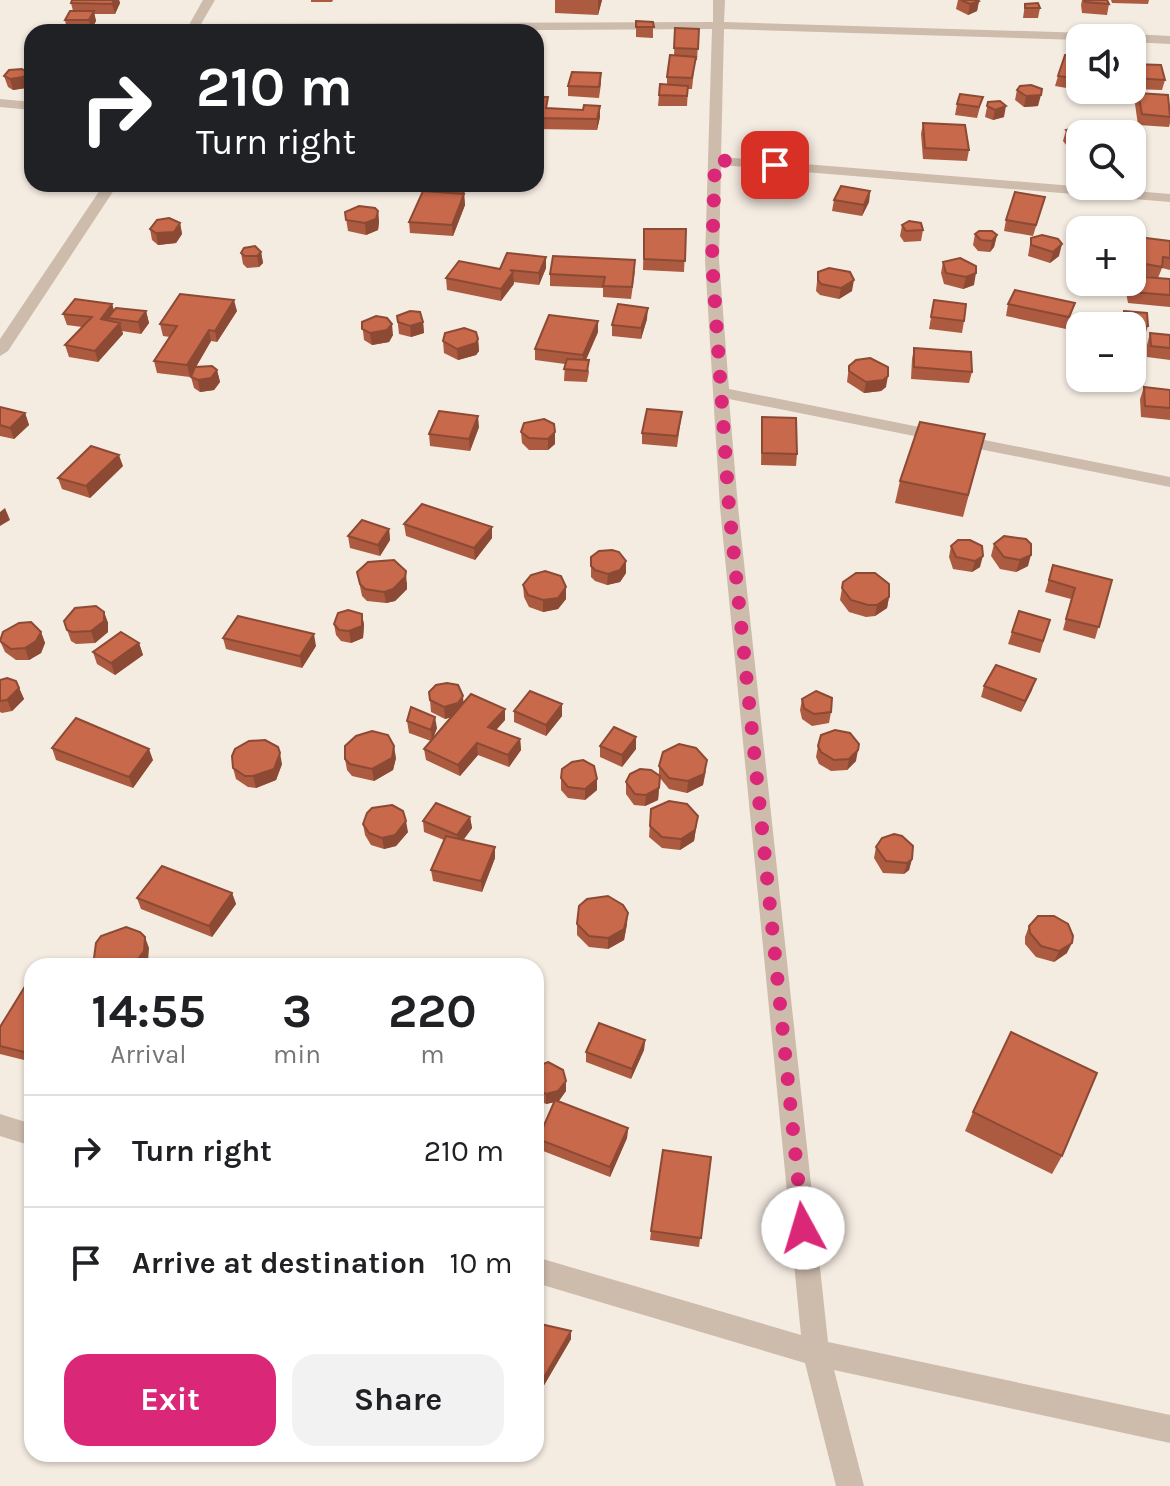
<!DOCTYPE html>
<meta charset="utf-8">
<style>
:root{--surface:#fff;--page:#f2f2f2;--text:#202124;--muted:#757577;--line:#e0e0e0;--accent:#db2777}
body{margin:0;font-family:Karla,sans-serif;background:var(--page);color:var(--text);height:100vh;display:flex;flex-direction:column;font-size:30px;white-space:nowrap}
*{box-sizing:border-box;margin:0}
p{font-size:26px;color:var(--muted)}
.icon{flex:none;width:44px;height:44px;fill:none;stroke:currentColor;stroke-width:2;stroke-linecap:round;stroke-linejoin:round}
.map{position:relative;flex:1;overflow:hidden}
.sheet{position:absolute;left:24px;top:958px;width:520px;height:504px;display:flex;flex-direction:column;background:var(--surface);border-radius:24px;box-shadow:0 2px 6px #0004}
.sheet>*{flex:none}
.hud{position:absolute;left:24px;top:24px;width:520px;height:168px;border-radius:24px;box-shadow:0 2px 6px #0004;background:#202124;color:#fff;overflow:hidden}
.controls{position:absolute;left:1066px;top:24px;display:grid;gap:16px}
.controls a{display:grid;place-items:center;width:80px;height:80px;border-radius:16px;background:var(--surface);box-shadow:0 2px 6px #0004;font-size:40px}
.pin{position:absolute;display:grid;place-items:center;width:68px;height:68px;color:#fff;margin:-34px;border-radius:16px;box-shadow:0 4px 12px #0006}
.me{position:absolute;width:88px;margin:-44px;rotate:354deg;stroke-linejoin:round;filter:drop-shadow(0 0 6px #0008)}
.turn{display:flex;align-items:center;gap:28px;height:168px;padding:0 40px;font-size:36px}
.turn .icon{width:104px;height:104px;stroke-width:2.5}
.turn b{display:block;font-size:56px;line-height:68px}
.eta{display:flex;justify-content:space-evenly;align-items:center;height:136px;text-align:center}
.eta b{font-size:48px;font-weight:700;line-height:56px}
.primary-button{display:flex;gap:16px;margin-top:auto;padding:16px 40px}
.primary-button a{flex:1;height:92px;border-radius:24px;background:var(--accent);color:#fff;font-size:32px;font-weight:700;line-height:92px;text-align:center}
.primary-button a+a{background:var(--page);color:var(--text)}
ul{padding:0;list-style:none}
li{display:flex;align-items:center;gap:24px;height:112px;padding:0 40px;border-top:2px solid var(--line)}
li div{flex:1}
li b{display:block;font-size:30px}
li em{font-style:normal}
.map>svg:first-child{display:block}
</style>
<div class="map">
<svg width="1170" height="1486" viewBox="0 0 1170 1486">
<rect width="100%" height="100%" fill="#f4ebe1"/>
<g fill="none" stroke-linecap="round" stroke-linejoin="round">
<path fill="#cdbbac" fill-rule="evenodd" d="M203,0H215L201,24L713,22V0H725L724,22L1119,34L1125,38L1080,40L724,29L721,157L1170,194V202L721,165L719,260L729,389L1170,477V487L729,399L738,507L828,1342L1170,1415V1443L834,1370L864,1486H836L805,1363L536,1283V1257L801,1335L720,507L705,260L712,29L185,32Z
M1132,34L1170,36V44L1132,42V38H1126Z
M0,99L32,102V110L0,107Z
M104,184H118L8,351L0,356V339Z
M0,1114L32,1124V1146L0,1136Z"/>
</g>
<path fill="#ac5a40" d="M72,0H119L120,3L115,14H94L96,21L91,30H67L65,20L73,11L71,3Z
M311,0H333L332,2H311Z
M555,0H602L598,15L555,13Z
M958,0H978L979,1L977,11L968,15L956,9Z
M1082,0H1107L1109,4L1107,15L1082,13L1081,5Z
M1111,0H1149L1148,4L1112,3Z
M1025,4L1040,8L1038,18H1023Z
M636,21L653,22V38L636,37Z
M675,28L699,29L697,60H695L692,89H688L687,106H658L660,84L667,85V77L674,56Z
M1080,57V90H1109L1107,95L1055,86L1058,76Z
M1132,64L1165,80L1162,90L1132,89Z
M28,73L31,84L26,88L13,90L8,87L4,76Z
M601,73V84L599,98L568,96V86Z
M1017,90L1038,106L1024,107L1015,100Z
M1138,93L1170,107V123L1169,127L1138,125L1135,104Z
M536,97L548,108L583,110L600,106V117L597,130L536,129Z
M988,102L1004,117L993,120L985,117Z
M957,104L980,107L977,118L955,115Z
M923,123L969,150L967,161L923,159L921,134Z
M1066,130L1091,133V134H1080V148H1075L1067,146L1063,141Z
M428,184H468L464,194L465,205L453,236L410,233L409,222L429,191Z
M870,191L869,202L862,216L832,211L834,200Z
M1045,197L1033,236L1004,231L1006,220Z
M378,211L379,222L378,230L366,235L348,231L345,212Z
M180,223L182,234L176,243L158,245L152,240L150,229Z
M902,225L923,230L921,241L904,242L900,236Z
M644,229H686L684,272L643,270Z
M975,234L997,235L994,247L990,252L978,251L973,245Z
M1138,237L1170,241V270L1162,268L1158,278L1132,274L1134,248Z
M1031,238L1059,256L1050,263L1028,256Z
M261,252L263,263L259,267L247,268L243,264L241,253Z
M960,258L974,285L963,289L944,284L941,273L943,262Z
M546,268L539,285L513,282L501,301L447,290L446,278L500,269Z
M635,271L631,299L603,297V288L550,286V274Z
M818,272L852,291L839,299L820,295L816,291Z
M1170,279V307L1128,303L1125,287L1127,282Z
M934,300L964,321L962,333L929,329Z
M1075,303L1066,329L1006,316L1008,304Z
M112,304L114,310L146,311L149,323L141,334L122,331L123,334L98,362L69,357L65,345L82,327L67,325L63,314Z
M237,311L217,342L211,341L196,367L217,370L220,382L214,390L200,392L194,388L191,377L195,368L190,377L157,373L154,361L170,337L163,336L160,324Z
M1124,311L1148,326L1144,338L1132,336V326H1120Z
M397,316L423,322L424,333L411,337L399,334Z
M647,319L641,339L612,336V325Z
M598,321V332L586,360L589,372L587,382L564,381L565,364L535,360V349Z
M362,322L393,335L389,342L372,345L364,340Z
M1150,333L1170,335V360L1147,357V345Z
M478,339L479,351L476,355L458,360L444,353L443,341Z
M914,348L972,372L969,383L911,379L912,359Z
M849,366L886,387L881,391L864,393L847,382Z
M1144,387L1170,390V420L1141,417L1140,399Z
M0,407L25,413L29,425L14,439L0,436Z
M682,412L677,447L642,444V433Z
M762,417L797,454L796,466L761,465Z
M524,423L555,444L548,450H529L522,443L521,432Z
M479,427L470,451L430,446L429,434Z
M985,434L963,517L895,503L900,481Z
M123,466L90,498L62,489L58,478Z
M404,524L492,538L475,560L406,536Z
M389,529L390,540L380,556L350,548L348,536Z
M1004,536L1028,566L1016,572L1000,569L991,556L994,544Z
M958,540L980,567L972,572L953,569L949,557L951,546Z
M591,557L626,573L620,582L607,585L595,581L591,577Z
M1053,565L1112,580L1095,639L1063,630L1071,599L1045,592Z
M357,572L407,582V589L395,601L386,603L367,601L362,596Z
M843,582L889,597L887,608L875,616L866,617L849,612L840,600Z
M523,585L566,599L558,609L543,612L529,607L524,597Z
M1019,611L1050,620L1040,653L1008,644Z
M104,612L108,623V632L95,643L76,644L71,641L64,621Z
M362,614L364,625L363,638L351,643L341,641L336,635L334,624Z
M41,632L45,643L41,653L29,660H16L5,652L0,641Z
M223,638L316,646L302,668L226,649Z
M139,643L143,655L115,675L97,664L93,652Z
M0,680L16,681L24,699L12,711L2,713L0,712Z
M984,686L1032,690L1021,712L981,697Z
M802,699L831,712L829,723L812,726L802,719L800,710Z
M430,700L464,702L505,720L496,730L520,739L521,750L509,767L478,755L460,776L426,760L424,749L431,741L409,733L407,721L437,728L433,738L451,717L445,719L431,712Z
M514,711L562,716L546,736L514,722Z
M600,746L636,749L622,767L600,757Z
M818,746L856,761L847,770L831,771L819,764L816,757Z
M52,748L153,760L133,788L56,760Z
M396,758L393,770L374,781L352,776L347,770L345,759Z
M282,764L276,780L256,788L248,787L236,779L233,768Z
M659,766L706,771L703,785L687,793L669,789L660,778L658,800L645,806L634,805L626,794V782L659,775Z
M561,778L597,790L585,800L568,798L561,790Z
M651,809L698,816L694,841L680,850L662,848L649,837Z
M470,817L472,828L463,840L495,847V858L482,892L433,881L431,870L444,840L424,832L423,821Z
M363,824L408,832L396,846L384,849L371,845L365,835Z
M876,847L912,859L909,870L904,874L883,873L874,858Z
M232,893L236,904L212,937L141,909L137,898Z
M577,924H627L624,940L608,949L589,947L577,935Z
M1029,926L1067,953L1054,962L1036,957L1025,944V937Z
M32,975V1062L0,1054V1027Z
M645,1040L644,1050L631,1079L586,1062V1052Z
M536,1067L566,1081V1091L558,1101L628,1128L627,1138L610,1177L538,1149V1139L555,1102L546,1104L536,1099Z
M973,1112L1062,1156L1052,1174L965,1131Z
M711,1157L699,1247L650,1240L651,1231Z
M536,1323L571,1331V1339L543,1387L536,1382Z"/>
<path fill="#8c4a34" d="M114,0H119L120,3L115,14L112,4Z
M598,0H602L598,15Z
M979,1L977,11L968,15L970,4Z
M94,11L96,21L91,30L89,20Z
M28,73L31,84L26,88L13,90L10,79Z
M1041,95L1038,106L1024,107L1026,96Z
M600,106V117L597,130V119Z
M1006,106L1004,117L993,120L995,110Z
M462,184H468L463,195Z
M870,191L869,202L862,216L864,205Z
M464,194L465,205L453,236L452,225Z
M378,211L379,222L378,230L366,235L365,223Z
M180,223L182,234L176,243L158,245L156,233Z
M997,235L994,247L990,252L992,241Z
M1062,244L1059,256L1050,263L1053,252Z
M261,252L263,263L259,267L257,256Z
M546,257V268L539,285V273Z
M513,272L514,284L501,301V289Z
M976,273L974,285L963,289L966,277Z
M854,280L852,291L839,299L841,288Z
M234,300L237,311L217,342L215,331Z
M112,304L115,315L108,318L109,324L101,319Z
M648,308L647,319L641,339V328Z
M146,311L149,323L141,334L138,322Z
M598,321V332L583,366V355Z
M423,322L424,333L411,337L410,326Z
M120,323L123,334L98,362L95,351Z
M392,324L393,335L389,342L372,345L370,333Z
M209,330L211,341L190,377L187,365Z
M478,339L479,351L476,355L458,360L457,349Z
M217,370L220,382L214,390L200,392L198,380Z
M888,376L886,387L881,391L864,393L866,382Z
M25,413L29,425L14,439L10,428Z
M478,416L479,427L470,451L469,439Z
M555,432V444L548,450V439Z
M119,455L123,466L90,498L86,486Z
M5,508L10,520L0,526V512Z
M492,527V538L475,560L474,548Z
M389,529L390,540L380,556L378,545Z
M1031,555L1028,566L1016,572L1020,560Z
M983,556L980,567L972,572L975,561Z
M626,561V573L620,582L607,585L608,574Z
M406,571L407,589L395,601L386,603L384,592Z
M566,587V599L558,609L543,612V600Z
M889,597L887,608L875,616L877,605Z
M104,612L108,623V632L95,643L91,631Z
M362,614L364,625L363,638L351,643L349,631Z
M41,632L45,643L41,653L29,660L25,648Z
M314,634L316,646L302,668L300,656Z
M139,643L143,655L115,675L111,663Z
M1036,679L1032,690L1021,712L1025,701Z
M19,688L24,699L12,711L7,700Z
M463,696L464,708L459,715L445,719L444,707Z
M562,704V716L546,736V725Z
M505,709V720L489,738L488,727Z
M435,717L437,728L432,741L431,730Z
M636,737V749L622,767V755Z
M520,739L521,750L509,767L508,755Z
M477,743L478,755L460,776L458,765Z
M394,746L396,758L393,770L374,781L372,769Z
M149,749L153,760L133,788L129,777Z
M858,750L856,761L847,770L849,759Z
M280,753L282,764L276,780L256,788L253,776Z
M707,760L703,785L687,793L688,781Z
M597,779V790L585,800V789Z
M659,788L658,800L645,806L646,795Z
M698,816L694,841L680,850L681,839Z
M470,817L472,828L459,846L457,835Z
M406,821L408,832L396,846L384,849L382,838Z
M495,847V858L482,892L481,881Z
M912,859L909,870L904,874L907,863Z
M232,893L236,904L212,937L209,926Z
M628,913L627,924L624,940L608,949V938Z
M145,937L149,948L148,962L145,966H127Z
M1072,943L1067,953L1054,962L1059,951Z
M542,1014L543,1024L536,1040V1028Z
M645,1040L644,1050L631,1079L632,1069Z
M566,1081V1091L559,1101L546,1104V1094Z
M628,1128L627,1138L610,1177V1167Z
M571,1331V1339L543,1387V1379Z"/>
<path fill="#c8694b" stroke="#8c4a34" stroke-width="2" d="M72,0H114L112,4L71,3Z
M961,0H978L979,1L970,4Z
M1084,0H1107L1109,4L1085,2Z
M1038,3L1040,8H1025V4Z
M70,11H94L89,20H65Z
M636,21L653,22L654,27H636Z
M675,28L699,29L698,49L674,48Z
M128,29L150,30L149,32H126Z
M670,55L696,57L692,78L667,77Z
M1065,55L1080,57V79L1058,76Z
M1132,64L1161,65L1165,80L1135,78Z
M22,69L28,73L23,77L10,79L4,76L9,70Z
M572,72L601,73L599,87L568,86Z
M660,84L688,86L687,96L659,95Z
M1031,85L1042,89L1041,95L1026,96L1017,90L1020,86Z
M1138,93L1168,95L1170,117L1142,114Z
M960,94L983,97L979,107L957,104Z
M536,97H548L546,108L583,110L584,105L600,106L597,119L536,118Z
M1000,101L1006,106L995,110L987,106L988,102Z
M923,123L965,125L969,150L925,148Z
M1081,126L1091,133L1090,134H1080V137L1078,138L1070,135L1066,130Z
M841,186L870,191L864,205L834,200Z
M423,191L464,194L452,225L409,222Z
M1015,192L1045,197L1036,225L1006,220Z
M359,206L375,208L378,211L376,219L365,223L346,220L345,212Z
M169,218L180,223L174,232L156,233L150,229L157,220Z
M909,221L921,223L923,230L906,231L902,225Z
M644,229H686L685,261L644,259Z
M979,231H992L997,235L992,241L981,240L975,234Z
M1042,235L1058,239L1062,244L1053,252L1031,245V238Z
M1138,237L1170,241V258L1163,257L1162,267L1134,262Z
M255,246L261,252L257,256H245L241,253L244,248Z
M507,253L546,257L539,273L510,270L513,272L501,289L446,278L459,261L500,269Z
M553,256L635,260L632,287L603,286L605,277L550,274Z
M960,258L976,266V273L966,277L946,273L943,262Z
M829,268L850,272L854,280L841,288L821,284L818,280V272Z
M1132,276L1170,279V295L1131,292L1130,282H1132Z
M1015,290L1075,303L1069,317L1008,304Z
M180,294L234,300L215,331L209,330L187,365L154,361L177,326L160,324Z
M75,299L112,304L101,319L120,323L95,351L65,345L92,317L63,314Z
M934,300L966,304L964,321L931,317Z
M618,304L648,308L641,328L612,325Z
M116,308L146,311L138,322L108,318Z
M410,311L420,312L423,322L410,326L398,322L397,316Z
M1124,311L1147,313L1148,326L1123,324Z
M549,315L598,321L583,355L535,349Z
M376,316L387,318L392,324L387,330L370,333L362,329V322Z
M464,328L476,332L478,339L476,343L457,349L443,341L445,333Z
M1150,333L1170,335V348L1151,346Z
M914,348L971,352L972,372L914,367Z
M870,358L888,367V376L883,380L866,382L849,371V366L856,360Z
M567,359L589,360L587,371L564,369Z
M212,366L217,370L211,378L198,380L191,377L195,367Z
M1144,387L1170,390V408L1145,406Z
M0,407L25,413L10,428L0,425Z
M647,409L682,412L677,436L642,433Z
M439,411L478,416L469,439L429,434Z
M762,417L796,418L797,454L762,453Z
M544,419L554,424L555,432L548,439L529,438L521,432L524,423Z
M920,422L985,434L968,495L900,481Z
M91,446L119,455L86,486L58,478Z
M422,504L492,527L474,548L404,524Z
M362,520L389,529L378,545L348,536Z
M1004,536L1026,539L1031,544V555L1020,560L1004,557L994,544Z
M958,540H970L982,546L983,556L975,561L956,557L951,546Z
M612,550L619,552L626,561L620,570L608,574L595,570L591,566V557L599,551Z
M394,560L406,571L405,577L393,589L384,592L365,589L360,584L357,572L368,562Z
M1053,565L1112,580L1099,627L1066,619L1075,588L1049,580Z
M545,571L561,576L566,587L558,598L543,600L528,595L523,585L531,575Z
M856,573H875L889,584V597L877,605H868L851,600L842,588L843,582Z
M96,606L104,612V621L91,631L72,632L67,630L64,621L75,608Z
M348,610L362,614V626L349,631L339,630L334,624L338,613Z
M1019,611L1050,620L1043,641L1012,632Z
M238,616L314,634L300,656L223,638Z
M31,622L41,632L36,641L25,648L11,649L0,641L3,632L19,623Z
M121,632L139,643L111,663L93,652Z
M996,665L1036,679L1025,701L984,686Z
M7,678L16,681L19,688L7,700L0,701V680Z
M447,683L458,685L463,696L458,703L444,707L430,700L429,692L436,685Z
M530,691L562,704L546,725L514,711Z
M816,691L832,698L831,712L814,714L804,708L802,699Z
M471,694L505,709L488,727L520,739L508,755L477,743L458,765L424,749Z
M411,707L435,717L431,730L407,721Z
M76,718L149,749L129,777L52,748Z
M614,727L636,737L622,755L600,746Z
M835,730L850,733L859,744L858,750L849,759L834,760L821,752L818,746L821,735Z
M372,731L388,735L394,746L392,758L372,769L350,764L345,759V746L356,736Z
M265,740L278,747L280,753L274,769L253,776H245L233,768L232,756L235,749L249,741Z
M679,744L696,748L707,760L704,774L688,781L669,778L659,766L663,752Z
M583,760L594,766L597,779L585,789L568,787L561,778L562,769L572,762Z
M640,769L651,770L660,776L659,788L646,795L635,794L626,782L630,774Z
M669,801L687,804L698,816L695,830L681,839L662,837L650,826L651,809Z
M436,803L470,817L457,835L423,821Z
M392,805L403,811L406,821L395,835L382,838L369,833L363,824L367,813L372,808Z
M894,834L902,836L913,846L912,859L907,863L886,861L876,847L882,838Z
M446,836L495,847L481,881L431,870Z
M162,866L232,893L209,926L137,898Z
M608,896L623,905L628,913L624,929L608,938L589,936L577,924L579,906L587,899Z
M1038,916H1054L1068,924L1073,936L1072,943L1059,951L1041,946L1030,933L1029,926Z
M126,927L140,932L145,937L144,951L135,963L127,966H103L94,958L96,943L101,936Z
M32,975V1054L0,1046V1027Z
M536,1011L542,1014L536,1028Z
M599,1023L645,1040L632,1069L586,1052Z
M1011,1032L1097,1073L1062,1156L973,1112Z
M548,1062L563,1070L566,1081L558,1091L546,1094L536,1089V1067Z
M555,1100L628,1128L610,1167L538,1139Z
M663,1150L711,1157L701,1238L651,1231Z
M536,1323L571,1331L543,1379L536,1374Z"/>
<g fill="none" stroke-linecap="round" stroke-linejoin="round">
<path stroke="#db2777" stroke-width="14" stroke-dasharray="0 25.2" d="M775,165L715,160L712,260L729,507L803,1228"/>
</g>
</svg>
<div class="controls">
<a><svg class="icon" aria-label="sound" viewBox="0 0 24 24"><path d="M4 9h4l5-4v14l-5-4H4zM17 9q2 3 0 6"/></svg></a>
<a><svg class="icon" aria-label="search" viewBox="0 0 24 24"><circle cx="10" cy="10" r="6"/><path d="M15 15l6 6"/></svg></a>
<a>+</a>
<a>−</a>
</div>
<div class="pin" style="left:775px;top:165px;background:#d93025"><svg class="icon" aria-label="arrive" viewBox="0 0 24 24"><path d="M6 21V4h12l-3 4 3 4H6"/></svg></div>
<svg class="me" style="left:803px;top:1228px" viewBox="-20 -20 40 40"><circle r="19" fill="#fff"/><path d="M0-13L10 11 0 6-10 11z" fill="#db2777"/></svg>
<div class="hud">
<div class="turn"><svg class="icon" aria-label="right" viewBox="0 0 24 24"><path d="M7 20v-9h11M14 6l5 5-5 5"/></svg><div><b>210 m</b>Turn right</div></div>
</div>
<section class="sheet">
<div class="eta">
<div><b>14:55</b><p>Arrival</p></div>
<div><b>3</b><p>min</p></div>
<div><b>220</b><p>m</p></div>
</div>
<ul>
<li><svg class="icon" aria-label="right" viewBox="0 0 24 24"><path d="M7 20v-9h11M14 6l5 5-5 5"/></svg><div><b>Turn right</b></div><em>210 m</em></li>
<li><svg class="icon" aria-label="arrive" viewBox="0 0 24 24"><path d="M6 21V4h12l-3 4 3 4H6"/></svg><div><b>Arrive at destination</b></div><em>10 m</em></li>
</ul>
<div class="primary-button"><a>Exit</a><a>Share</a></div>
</section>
</div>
